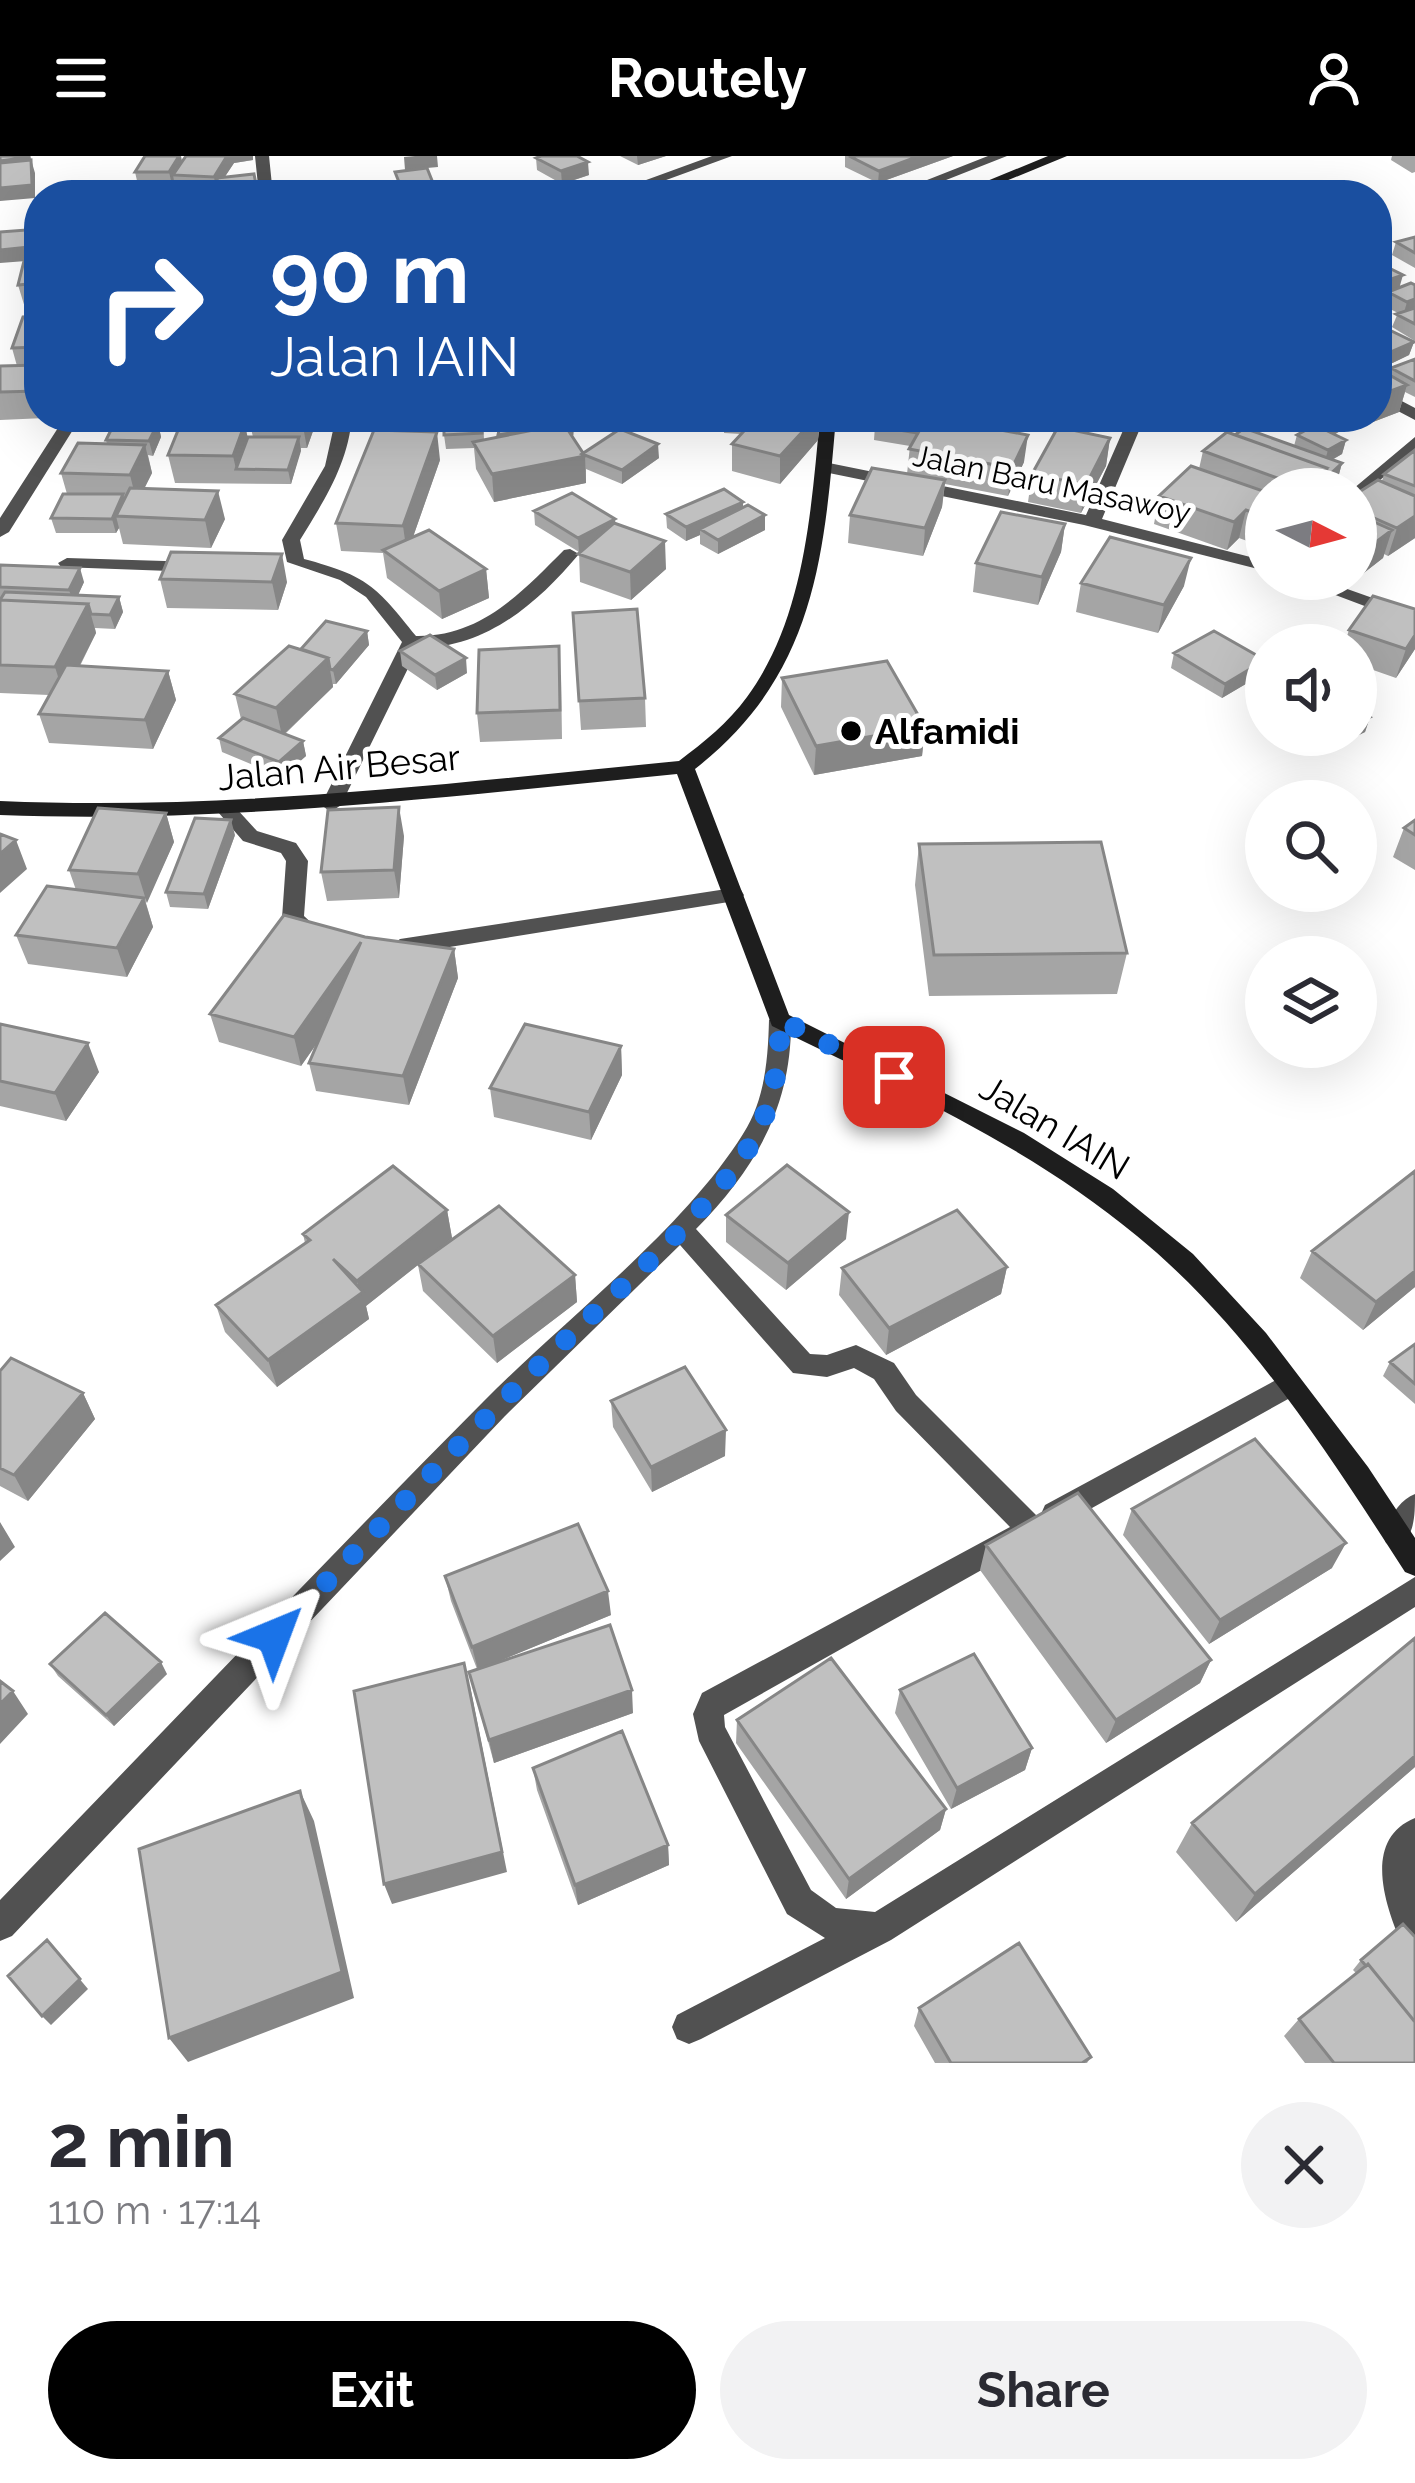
<!DOCTYPE html>
<meta charset="utf-8">
<style>
:root{--surface:#fff;--page:#f2f2f3;--text:#2b2b33;--muted:#7c7c81;--accent:#000}
body{margin:0;font-family:Raleway,sans-serif;background:var(--page);color:var(--text);height:100vh;display:flex;flex-direction:column;font-size:45px;white-space:nowrap}
*{box-sizing:border-box;margin:0}
p{font-size:39px;color:var(--muted)}
.icon{flex:none;width:66px;height:66px;fill:none;stroke:currentColor;stroke-width:2;stroke-linecap:round;stroke-linejoin:round}
.map{position:relative;height:1907px;overflow:hidden}
.sheet{display:flex;flex-direction:column;background:var(--surface);flex:1}
.sheet>*{flex:none}
.hud{position:absolute;left:24px;top:24px;width:1368px;height:252px;border-radius:48px;box-shadow:0 12px 48px #0002;background:#1a4fa0;color:#fff;overflow:hidden}
.needle{width:78px;rotate:96deg}
.controls{position:absolute;left:1245px;top:312px;display:grid;gap:24px}
.controls a{display:grid;place-items:center;width:132px;height:132px;border-radius:50%;background:var(--surface);box-shadow:0 12px 48px #0002;font-size:60px}
.pin{position:absolute;display:grid;place-items:center;width:102px;height:102px;color:#fff;margin:-51px;border-radius:24px;box-shadow:0 6px 18px #0006}
.me{position:absolute;width:132px;margin:-66px;rotate:44deg;stroke-linejoin:round;filter:drop-shadow(0 0 9px #0008)}
.turn{display:flex;align-items:center;gap:42px;height:252px;padding:0 48px;font-size:54px}
.turn .icon{width:156px;height:156px;stroke-width:2.5}
.turn b{display:block;font-size:84px;line-height:102px}
.round{display:grid;place-items:center;flex:none;width:126px;height:126px;border-radius:63px;background:var(--page)}
.head{display:flex;align-items:center;justify-content:space-between;height:204px;padding:0 48px}
h1{font-size:72px;font-weight:700;line-height:90px}
.cta{display:flex;gap:24px;margin-top:auto;padding:24px 48px}
.cta a{flex:1;height:138px;border-radius:72px;background:var(--accent);color:#fff;font-size:48px;font-weight:700;line-height:138px;text-align:center}
.cta a+a{background:var(--page);color:var(--text)}
header{display:flex;justify-content:space-between;align-items:center;height:156px;padding:0 48px;background:var(--accent);color:#fff;font-size:54px;font-weight:700}
.map>svg:first-child{display:block}
</style>
<header><svg class="icon" aria-label="menu" viewBox="0 0 24 24"><path d="M4 6h16M4 12h16M4 18h16"/></svg>Routely<svg class="icon" aria-label="person" viewBox="0 0 24 24"><circle cx="12" cy="8" r="4"/><path d="M4 21q1-7 8-7t8 7"/></svg></header>
<div class="map">
<svg width="1415" height="1907" viewBox="0 0 1415 1907">
<rect width="100%" height="100%" fill="#fff"/>
<g fill="none" stroke-linecap="round" stroke-linejoin="round">
<path fill="#515151" fill-rule="evenodd" d="M255,0H269L273,39H259Z
M712,0H732L625,39H605Z
M988,0H1007L908,39H889Z
M1377,232L1415,252V264L1377,244Z
M65,261H81L9,376L0,381V362Z
M336,261H352C348,308 324,345 300,384L304,403C368,420 376,430 416,480C481,481 521,437 564,394L570,393L579,398C537,448 486,492 418,492L341,649L331,656L321,649L402,486L366,441L340,424L287,406L282,384L325,310Z
M1133,265L1141,270L1102,363L1266,405V415L1084,369L824,316L816,311L824,306L1086,359L1125,270Z
M1415,281V295L1356,344V333H1353Z
M67,402L197,406L206,411L197,416L61,411L58,407Z
M1293,423H1319L1415,457V469Z
M228,649L235,651L257,675L296,687L308,705L304,760L329,783L326,788H310L282,762L286,705L281,697L243,685L218,656Z
M733,732L741,734L744,739L741,744L400,799L389,791L400,783Z
M780,856L791,864C792,950 756,1012 696,1073L810,1198L827,1199L856,1189L894,1207L916,1239L1040,1363L1044,1372L1040,1381L1030,1385L1023,1382L1019,1393L724,1559L725,1571L811,1734L836,1752L875,1756L1415,1421V1451L891,1784L701,1883L689,1888L677,1883L672,1871L677,1859L825,1782L787,1758L699,1585L693,1558L702,1537L1010,1371L896,1255L874,1223L854,1212L827,1221L793,1217L680,1089L505,1260L12,1780L0,1785V1744C161,1578 320,1410 483,1246C564,1164 683,1074 743,978C765,944 768,903 769,864Z
M1289,1217L1299,1221L1303,1229L1299,1237L1065,1367L1055,1371L1045,1367L1041,1358L1045,1349Z
M1415,1338C1415,1360 1415,1382 1396,1391L1386,1387L1382,1378C1389,1363 1399,1344 1415,1338Z
M1415,1662V1796L1403,1791C1386,1752 1361,1684 1415,1662Z"/>
<path fill="#1e1e1e" fill-rule="evenodd" d="M1048,0H1067L972,39H953Z
M820,261H836C824,403 815,519 695,613L789,859L1024,977L1113,1033L1193,1098L1266,1177L1368,1311L1415,1382V1420L1405,1416C1328,1297 1248,1171 1137,1080C1029,990 897,931 772,870L677,618C451,640 227,668 0,659V645C228,655 452,627 679,605C704,586 728,567 747,541C805,462 811,354 820,261Z"/>
</g>
<path fill="#a5a5a5" d="M620,0H666L638,9Z
M845,0H953L878,27L845,11Z
M1392,0H1415V16L1412,17L1391,4Z
M536,2L589,19L562,28L537,14Z
M253,4L234,7L216,34L175,32L174,25L172,29H138L135,16L182,6Z
M39,73V154L26,155L18,129L24,105Z
M1415,81V112L1392,99L1396,86Z
M1377,106L1399,132L1415,129V185L1392,171L1398,157L1384,150L1389,136L1377,140Z
M1377,158L1380,169L1414,186L1409,199L1380,213L1377,211Z
M39,160V261H68L0,264V210H17L12,192Z
M1415,203V241L1405,236L1399,256L1352,274L1343,269L1342,274L1334,278L1346,284L1342,298L1332,304L1342,307L1335,333H1266V392L1239,382L1227,394L1154,368L1159,340L1199,313L1203,295L1235,279L1294,290L1297,279L1301,276L1289,271L1292,261H1377L1391,212Z
M318,261L307,292H301L291,328L175,327L168,299L237,267L248,281H253L249,264Z
M483,261L484,284L573,282L583,297L659,302L622,328L586,313V327L494,346L476,313L474,292L446,293L444,279Z
M725,261H820L818,284L780,328L732,315V288L741,278L724,277Z
M880,261L1024,306L1008,340L945,328L942,351L923,400L848,387L850,359L907,318L910,290L874,284L875,270Z
M158,267L161,281L153,300L148,299L152,317L144,333L225,363L211,392L123,388L119,372L116,377H56L51,362L67,338L61,317L107,288L106,284Z
M1110,282L1106,310L1081,357L1028,346L1032,318Z
M1415,294V382L1388,400L1384,398L1383,402L1356,423V338L1382,325L1384,318Z
M440,304L413,381L486,413L489,442L442,463L387,422L383,397L341,395L336,367Z
M743,346V352L765,359V374L718,398L700,388V379L686,385L667,372L666,358Z
M534,355L615,368L666,413L631,444L580,426L579,396L535,369Z
M1065,368L1061,396L1038,449L973,436L976,407Z
M0,409L84,426L78,439L119,441L123,456L115,473L95,472L96,477L80,510L168,515L176,544L153,593L49,587L39,558L49,539L0,537Z
M160,423L287,426L278,454L167,452Z
M1318,423H1356L1342,434Z
M1081,427L1184,430L1158,477L1076,456Z
M1415,453V493L1396,522L1356,508V489H1344L1349,474Z
M573,457L645,542L646,571L581,574Z
M367,475L369,489L336,528H333V531L285,578L303,585L306,600L282,621L222,596L219,582L241,563L235,538L301,493Z
M400,495L467,517L437,534L402,510Z
M1174,497L1261,519L1222,542L1171,512Z
M561,519L562,583L480,586L477,557Z
M782,522L925,571L922,600L814,619L781,551Z
M1370,561L1365,576L1320,598L1293,579H1356Z
M166,657L174,686L146,747L153,771L127,821L28,808L16,779L76,734L69,714Z
M1415,664V714L1393,701L1404,672Z
M235,679L208,753L170,751L166,736Z
M404,680L399,742L327,745L321,716Z
M919,688L1127,797L1117,838L929,840L915,729Z
M365,781L454,793L458,822L409,949L316,935L309,907L318,886L301,910L219,886L210,858Z
M0,868L99,916L66,965L0,950Z
M621,890L622,919L591,984L494,961L490,932Z
M1415,1015V1131L1363,1174L1300,1122L1312,1095Z
M447,1054L452,1082L437,1094L575,1119L577,1146L497,1207L423,1135L418,1109L366,1150L369,1163L277,1231L225,1176L216,1149L305,1087L303,1078Z
M726,1059L846,1083L786,1134L726,1086Z
M1007,1111L1001,1138L886,1199L839,1139L842,1112Z
M1415,1188V1248L1383,1220L1390,1206Z
M0,1215L83,1237L95,1263L28,1345L0,1330Z
M611,1245L725,1300L652,1336L613,1271Z
M1132,1353L1332,1412L1209,1488L1123,1379Z
M986,1389L1211,1504L1200,1527L1106,1587L980,1414Z
M445,1420L611,1459L494,1507L633,1557L494,1607L469,1516L477,1513L451,1445Z
M50,1508L167,1518L114,1570L58,1520Z
M900,1534L1032,1592L1025,1614L951,1653L895,1557Z
M737,1564L946,1653L940,1674L846,1743L736,1587Z
M1415,1611L1236,1766L1176,1696L1192,1667Z
M533,1612L668,1689L669,1709L578,1749L537,1634Z
M1415,1781V1907H1305L1284,1880L1299,1863L1356,1817L1353,1814L1361,1804Z
M919,1852L1091,1901L1087,1907H935L914,1870Z"/>
<path fill="#868686" d="M30,0L35,17V42L0,45V5Z
M179,0H181L183,10L173,19L174,25L172,29L169,16Z
M227,0H253V4L234,7L216,34L214,21Z
M415,0H437L438,11L405,14L404,1Z
M637,0H666L638,9Z
M919,0H953L878,27L879,15Z
M588,6L589,19L562,28L561,15Z
M39,90V104L0,107V94Z
M1403,119L1399,133L1377,140V128Z
M1415,143V155L1403,160L1407,146Z
M1414,186L1409,199L1380,213L1384,199Z
M1407,229L1399,256L1352,274L1355,261H1377V240Z
M303,261H318L307,292L302,265Z
M816,261H820L818,284L780,328V300Z
M1345,261L1342,274L1322,286L1326,272Z
M158,267L161,281L153,300L149,285Z
M245,267L250,295L236,313L233,300Z
M437,276L440,304L407,398L403,370Z
M1028,279L1024,306L1008,340L1012,312Z
M299,281L301,295L291,328L288,314Z
M1110,282L1106,310L1081,357L1086,329Z
M1346,284L1342,298L1324,308L1328,294Z
M658,288L659,302L622,328V314Z
M145,289L152,317L137,347L130,319Z
M585,300L586,327L494,346L492,318Z
M1342,307L1335,333H1322L1326,322Z
M1327,312L1321,333H1304Z
M945,324L942,351L923,400L925,372Z
M218,335L225,363L211,392L205,364Z
M123,338L127,353L116,360L119,372L116,377L112,363Z
M743,346V360L700,373V379L686,385V371Z
M1246,354L1239,382L1227,394L1234,366Z
M765,359V374L718,398V384Z
M1415,360V382L1388,400L1397,372Z
M615,363L616,377L579,396L578,382Z
M1065,368L1061,396L1038,449L1042,421Z
M1392,374L1383,402L1356,423V401Z
M665,385L666,413L631,444L630,416Z
M282,398L287,426L278,454L272,426Z
M1191,402L1184,430L1158,477L1164,449Z
M80,412L84,426L74,448L69,434Z
M486,413L489,442L442,463L439,435Z
M1345,423H1356L1342,434Z
M119,441L123,456L115,473L110,459Z
M88,448L96,477L64,540L55,511Z
M367,475L369,489L336,528L333,514Z
M1415,479V493L1396,522L1406,493Z
M328,502L333,531L282,580L276,552Z
M466,502L467,517L437,534L435,519Z
M1265,504L1261,519L1222,542L1225,528Z
M168,515L176,544L153,593L145,564Z
M1370,561L1365,576L1320,598L1325,584L1334,579H1356V568Z
M925,571L922,600L814,619L816,590Z
M303,585L306,600L282,621L279,606Z
M399,651L404,680L399,742L394,714Z
M166,657L174,686L147,747L138,718Z
M231,664L235,679L208,753L204,738Z
M16,684L27,713L0,737V698Z
M144,742L153,771L127,821L117,792Z
M361,786L367,815L301,910L294,881Z
M454,793L458,822L409,949L403,920Z
M88,887L99,916L66,965L55,937Z
M621,890L622,919L591,984L589,956Z
M447,1054L452,1082L366,1150L369,1163L277,1231L268,1204L360,1138L357,1125Z
M849,1056L846,1083L786,1134L788,1107Z
M1007,1111L1001,1138L886,1199L889,1172Z
M1415,1115V1131L1363,1174L1376,1146Z
M575,1119L577,1146L497,1207L493,1180Z
M83,1237L95,1263L28,1345L14,1319Z
M726,1274L725,1300L652,1336L651,1311Z
M0,1366L15,1391L0,1405Z
M1346,1387L1332,1412L1209,1488L1220,1464Z
M608,1435L611,1459L478,1514L472,1491Z
M1211,1504L1200,1527L1106,1587L1116,1564Z
M161,1506L167,1518L114,1570L106,1559Z
M470,1530L507,1716L392,1748L384,1728Z
M632,1534L633,1557L494,1607L489,1584Z
M13,1535L28,1558L0,1588V1548Z
M1032,1592L1025,1614L951,1653L957,1632Z
M1415,1600V1611L1236,1766L1255,1738Z
M300,1635L314,1665L354,1842L188,1906L169,1882Z
M946,1653L940,1674L846,1743L849,1723Z
M668,1689L669,1709L578,1749L575,1729Z
M47,1784L88,1833L51,1869L42,1860Z"/>
<path fill="#c0c0c0" stroke="#868686" stroke-width="3" d="M0,0H29V1L0,5Z
M145,0H179L169,16H135Z
M186,0H227L214,21L173,19Z
M541,0H577L588,6L561,15L536,2Z
M849,0H919L879,15Z
M31,4L32,29L0,32V7Z
M427,12L437,37L404,39L395,16Z
M254,18L258,39H220L217,22Z
M695,29L720,39H673Z
M793,29L825,39H776Z
M39,73V90L0,94V76Z
M1415,81V97L1396,86Z
M39,96V127L18,129L26,97Z
M1377,106L1403,119L1377,128Z
M1411,127L1415,129V143L1407,146L1388,136Z
M1415,152V168L1396,158Z
M39,160V191L12,192L23,161Z
M1377,168L1414,186L1384,199L1377,195Z
M1415,203V225L1391,212Z
M39,209V235L0,236V210Z
M1377,212L1407,229L1377,240Z
M183,261H232L230,267H181L179,272Z
M250,261H303L302,265L249,264Z
M444,261H482V277L444,279Z
M502,261H573L572,278L564,268L498,279Z
M725,261H757L753,265L724,263Z
M757,261H816L780,300L732,288Z
M880,261H927L918,277L875,270Z
M927,261H929L1028,279L1012,312L909,293Z
M1303,261H1344L1326,272Z
M115,266L158,267L149,285L106,284Z
M181,267H245L233,300L168,299Z
M564,268L585,300L492,318L473,286Z
M1315,269L1346,284L1328,294L1297,279Z
M1058,271L1110,282L1086,329L1032,318Z
M1244,272L1342,307L1326,322L1327,312L1235,279Z
M620,273L658,288L622,314L582,298Z
M374,274L437,276L403,370L336,367Z
M1227,276L1327,312L1305,332L1203,295Z
M248,281H299L288,314L236,313Z
M78,287L145,289L130,319L61,317Z
M1415,294V330L1384,318Z
M1191,310L1266,336V361L1246,354L1234,366L1159,340Z
M872,312L945,324L925,372L850,359Z
M1378,324L1415,340V360L1397,372L1356,354V338Z
M130,332L218,335L205,364L116,360Z
M724,333L743,346L686,371L666,358Z
M572,337L615,363L578,382L534,355Z
M63,338H123L112,363L51,362Z
M748,349L765,359L718,384L700,373Z
M1001,356L1065,368L1042,421L976,407Z
M1356,358L1392,374L1356,401Z
M614,367L665,385L630,416L578,398Z
M429,374L486,413L439,435L383,394Z
M1110,381L1191,402L1164,449L1081,427Z
M171,396L282,398L272,426L160,423Z
M0,409L80,412L69,434L0,431Z
M5,436L119,441L110,459L91,458L88,448L0,444Z
M1373,440L1415,453V479L1406,493L1349,474Z
M0,444L88,448L55,511L0,509Z
M637,453L645,542L579,545L573,457Z
M326,465L367,475L333,514L330,513L328,502L301,493Z
M1214,475L1265,504L1225,528L1174,497Z
M430,479L466,502L435,519L400,495Z
M289,490L328,502L276,552L235,538Z
M559,490L560,554L477,557L479,494Z
M887,505L925,571L816,590L782,522Z
M66,509L168,515L145,564L39,558Z
M1356,552L1370,561L1356,568Z
M243,562L303,585L279,606L219,582Z
M399,651L394,714L321,716L328,654Z
M98,652L166,657L138,718L69,714Z
M195,662L231,664L204,738L166,736Z
M1415,664V679L1404,672Z
M0,678L16,684L0,698Z
M1101,686L1127,797L934,799L919,688Z
M47,730L144,742L117,792L16,779Z
M284,759L365,781L454,793L403,920L309,907L361,786L294,881L210,858Z
M0,868L88,887L55,937L0,925Z
M525,868L621,890L589,956L490,932Z
M787,1009L849,1056L788,1107L726,1059Z
M393,1010L447,1054L357,1125L333,1103L363,1136L268,1204L216,1149L310,1084L303,1078Z
M1415,1015V1115L1376,1146L1312,1095Z
M499,1050L575,1119L493,1180L418,1108Z
M957,1054L1007,1111L889,1172L842,1112Z
M1415,1188V1228L1390,1206Z
M11,1202L83,1237L14,1319L0,1312V1215Z
M685,1211L726,1274L651,1311L611,1245Z
M1255,1283L1346,1387L1220,1464L1132,1353Z
M1078,1337L1211,1504L1116,1564L986,1389Z
M578,1368L608,1435L472,1491L445,1420Z
M105,1457L161,1506L106,1559L50,1508Z
M610,1469L632,1534L489,1584L469,1516Z
M1415,1482V1600L1255,1738L1192,1667Z
M974,1498L1032,1592L957,1632L900,1534Z
M831,1502L946,1653L849,1723L737,1564Z
M464,1507L502,1696L384,1728L354,1535Z
M0,1525L13,1535L0,1548Z
M622,1575L668,1689L575,1729L533,1612Z
M300,1635L342,1816L169,1882L139,1693Z
M1403,1768L1415,1781V1866L1368,1808L1366,1810L1361,1804Z
M47,1784L80,1823L42,1860L8,1820Z
M1019,1787L1091,1901L1082,1907H951L919,1852Z
M1368,1808L1415,1866V1907H1334L1299,1863Z"/>
<g fill="none" stroke-linecap="round" stroke-linejoin="round">
<path stroke="#1a73e8" stroke-width="21" stroke-dasharray="0 37.8" d="M274,1480C366,1386 456,1290 550,1199C610,1140 718,1050 756,979C775,942 780,904 780,864L894,921"/>
</g>
<circle fill="#000" stroke="#fff" stroke-width="4.5" cx="851" cy="575" r="12"/>
<g text-anchor="middle" dominant-baseline="central" stroke-width="10" stroke-linejoin="round" paint-order="stroke">
<g font-size="30" fill="#000" stroke="#fff">
<text transform="translate(1052 328) rotate(12)">Jalan Baru Masawoy</text>
</g>
<g font-size="36" font-weight="bold" fill="#000" stroke="#fff" text-anchor="start">
<text x="875" y="575">Alfamidi</text>
</g>
<g font-size="36" fill="#000" stroke="#fff">
<text transform="translate(339 611) rotate(-5)">Jalan Air Besar</text>
<text transform="translate(1055 971) rotate(31)">Jalan IAIN</text>
</g>
</g>
</svg>
<div class="controls">
<a><svg class="needle" viewBox="-14 -14 28 28"><path d="M0-13l5 13h-10z" fill="#e53935"/><path d="M0 13l5-13h-10z" fill="#7c7c81"/></svg></a>
<a><svg class="icon" aria-label="sound" viewBox="0 0 24 24"><path d="M4 9h4l5-4v14l-5-4H4zM17 9q2 3 0 6"/></svg></a>
<a><svg class="icon" aria-label="search" viewBox="0 0 24 24"><circle cx="10" cy="10" r="6"/><path d="M15 15l6 6"/></svg></a>
<a><svg class="icon" aria-label="layers" viewBox="0 0 24 24"><path d="M12 4l9 5-9 5-9-5zM3 14l9 5 9-5"/></svg></a>
</div>
<div class="pin" style="left:894px;top:921px;background:#d93025"><svg class="icon" aria-label="arrive" viewBox="0 0 24 24"><path d="M6 21V4h12l-3 4 3 4H6"/></svg></div>
<svg class="me" style="left:274px;top:1480px" viewBox="-20 -20 40 40"><path d="M0-17L14 15 0 8-14 15z" fill="#1a73e8" stroke="#fff" stroke-width="4"/></svg>
<div class="hud">
<div class="turn"><svg class="icon" aria-label="right" viewBox="0 0 24 24"><path d="M7 20v-9h11M14 6l5 5-5 5"/></svg><div><b>90 m</b>Jalan IAIN</div></div>
</div>
</div>
<section class="sheet">
<div class="head"><div><h1>2 min</h1><p>110 m · 17:14</p></div><a class="round"><svg class="icon" aria-label="close" viewBox="0 0 24 24"><path d="M6 6l12 12M18 6L6 18"/></svg></a></div>
<div class="cta"><a>Exit</a><a>Share</a></div>
</section>
